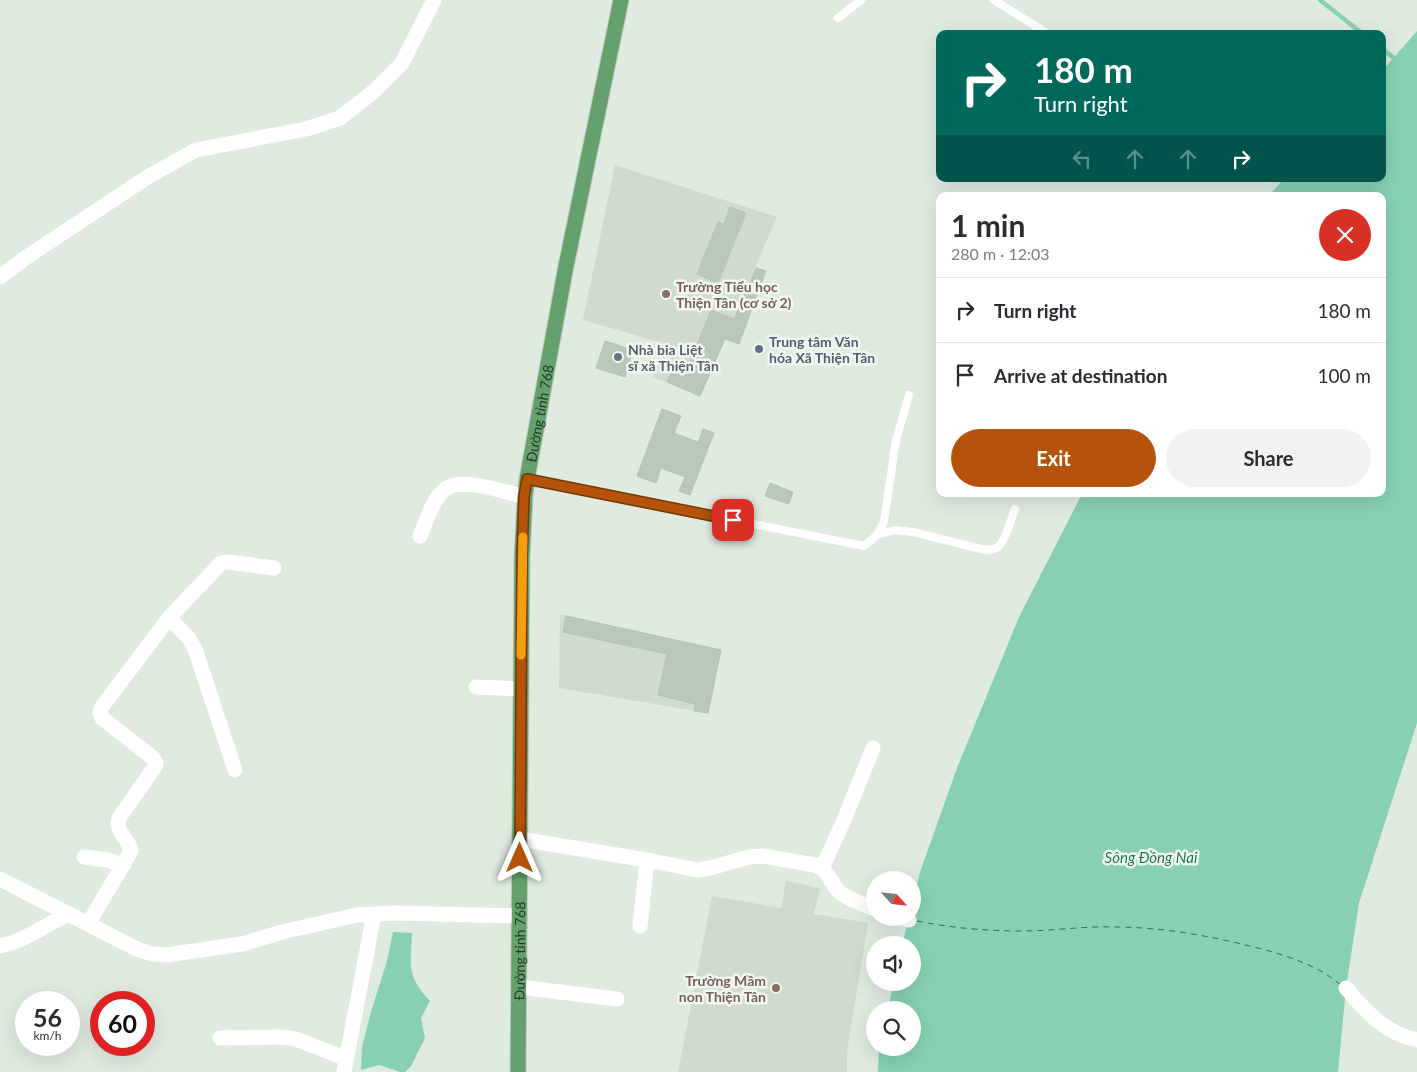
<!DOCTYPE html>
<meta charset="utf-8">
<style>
:root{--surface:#fff;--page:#f2f2f3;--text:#2b2b33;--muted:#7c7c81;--line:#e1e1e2;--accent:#b45309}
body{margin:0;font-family:Lato,sans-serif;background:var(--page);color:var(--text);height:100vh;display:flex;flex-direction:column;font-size:19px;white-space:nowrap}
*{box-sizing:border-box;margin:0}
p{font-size:16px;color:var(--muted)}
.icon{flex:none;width:28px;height:28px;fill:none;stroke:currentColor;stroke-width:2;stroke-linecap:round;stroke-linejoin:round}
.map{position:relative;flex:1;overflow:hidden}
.drawer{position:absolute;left:936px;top:192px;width:450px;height:305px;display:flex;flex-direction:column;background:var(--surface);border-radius:10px;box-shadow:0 5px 20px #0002}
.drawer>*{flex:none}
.guide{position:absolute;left:936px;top:30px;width:450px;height:152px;border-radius:10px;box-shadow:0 5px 20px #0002;background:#00695c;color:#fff;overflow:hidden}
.needle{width:32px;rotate:117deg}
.controls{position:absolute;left:866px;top:871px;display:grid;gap:10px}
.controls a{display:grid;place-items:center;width:55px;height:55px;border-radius:50%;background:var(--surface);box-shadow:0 5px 20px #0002;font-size:25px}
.speed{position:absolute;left:15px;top:991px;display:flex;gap:10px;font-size:25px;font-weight:700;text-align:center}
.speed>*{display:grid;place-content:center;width:65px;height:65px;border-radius:50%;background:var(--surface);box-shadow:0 5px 20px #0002;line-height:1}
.speed small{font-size:12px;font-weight:400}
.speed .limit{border:8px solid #d22;background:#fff;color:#111}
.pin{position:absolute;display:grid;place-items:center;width:42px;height:42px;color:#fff;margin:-21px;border-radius:10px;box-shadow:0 2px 8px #0006}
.me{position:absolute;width:55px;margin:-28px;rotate:0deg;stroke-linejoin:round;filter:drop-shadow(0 0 4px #0008)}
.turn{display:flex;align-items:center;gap:18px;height:105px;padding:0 15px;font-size:22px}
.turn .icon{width:65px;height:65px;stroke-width:2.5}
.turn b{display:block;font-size:35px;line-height:42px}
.lanes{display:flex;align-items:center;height:48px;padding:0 15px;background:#0003;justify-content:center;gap:25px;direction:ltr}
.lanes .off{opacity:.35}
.round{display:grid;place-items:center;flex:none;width:52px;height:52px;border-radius:26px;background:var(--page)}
.head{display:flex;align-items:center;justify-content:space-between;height:85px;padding:0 15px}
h1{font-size:30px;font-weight:700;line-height:38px}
.action{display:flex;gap:10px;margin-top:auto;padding:10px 15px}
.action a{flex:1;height:58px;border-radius:30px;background:var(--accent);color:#fff;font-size:20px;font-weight:700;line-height:58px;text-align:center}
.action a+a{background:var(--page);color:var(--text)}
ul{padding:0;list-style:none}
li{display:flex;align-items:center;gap:15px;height:65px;padding:0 15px;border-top:1px solid var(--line)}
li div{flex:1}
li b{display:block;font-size:19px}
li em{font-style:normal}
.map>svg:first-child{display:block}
</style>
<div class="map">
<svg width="1417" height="1072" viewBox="0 0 1417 1072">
<rect width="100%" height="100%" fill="#e0ebe0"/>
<path fill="#cedbce" d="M615,165L777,217L700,396L653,377L666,344L583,320Z
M560,614L721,650L708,713L559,688Z
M786,881L820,888L814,914L868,923L847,1052V1072H678L712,896L781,908Z"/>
<path fill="#87d1b2" d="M1417,31V723L1359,903L1346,988L1338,1072H878L879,1048H912V1010H887L894,983L912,982V945H902L909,918H912L913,903L920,872L957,768L1019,617L1082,494H1382V196H1268L1284,179H1382L1383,70Z
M393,932L412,933C411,966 406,975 430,1001L421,1018L425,1038L411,1066L405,1072H400L379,1065L361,1070L362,1047L370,1015L387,961Z"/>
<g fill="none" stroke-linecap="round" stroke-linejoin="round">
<path stroke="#87d1b2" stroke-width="4.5" d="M1320,0L1363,34
M1382,49L1397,60"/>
<path stroke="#1a7852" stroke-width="1" stroke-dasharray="6 5" stroke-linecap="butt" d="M917,921C952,928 987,931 1022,931C1052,931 1083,926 1113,927C1154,927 1193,933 1233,942C1263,949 1292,956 1319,970C1327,974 1334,980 1341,985"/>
</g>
<path fill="#b9c9b9" stroke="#b2c5b3" d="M730,207L746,213L718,283L697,274L718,222L724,224Z
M756,268L766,271L739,344L725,339L700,396L667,382L672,370L685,375L711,310L734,319Z
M605,341L633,350L625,377L596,368Z
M662,409L681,416L674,433L698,442L703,429L714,433L690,495L679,491L685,477L661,468L656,483L637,476Z
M770,483L793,492L789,504L765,496Z
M566,616L721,650L708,713L694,711L695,704L658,695L667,654L563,632Z"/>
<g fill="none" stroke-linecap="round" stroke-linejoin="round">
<defs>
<g id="primary">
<path id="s1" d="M518,1072L522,556L525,497L527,479L566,266L621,0"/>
</g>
</defs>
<use href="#primary" stroke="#c1c8c2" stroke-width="17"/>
<path stroke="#fff" stroke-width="8" d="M994,0L1048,34
M838,18L861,0
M527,479L864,546L877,535L884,522L896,440L909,395
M877,535L895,530L913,532L981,549C986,550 993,550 998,547C1006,540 1011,519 1015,509"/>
<path stroke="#fff" stroke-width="15" d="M0,277L28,256L149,176L196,150L306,129L340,118L373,92L402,63L434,0
M420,536C425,524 433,499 443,491C459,475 504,492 525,497
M169,618L188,637L195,649L235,770
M476,687L520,689
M520,839L647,860L697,870L710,868L749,857L762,856L815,865C831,872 830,885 842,894C851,900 865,905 875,909
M84,857L108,860L124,865
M822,868L844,820L873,748
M0,879L137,949L152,954L166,955L242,944L282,932L357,915L374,914L394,913L519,916
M902,918L909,920
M88,924L131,851C129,838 114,832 119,818L154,768L156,763L153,758L102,718L100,713L101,708L169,618L221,563L229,562L274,568
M640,926L647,860
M0,946C24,941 46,925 68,914
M519,987L617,999
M1346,988C1366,1012 1385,1033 1417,1040
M220,1038L282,1037L296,1039L347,1059
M344,1072L374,914"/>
<use href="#primary" stroke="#64a16e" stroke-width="15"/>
</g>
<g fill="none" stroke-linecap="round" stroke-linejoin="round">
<defs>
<path id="route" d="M520,858L522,556L524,497L527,479L733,520"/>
</defs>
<use href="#route" stroke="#753606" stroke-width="12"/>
<use href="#route" stroke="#b45309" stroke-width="9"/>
<path stroke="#f59e0b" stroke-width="9" d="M521,655L523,537"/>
</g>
<g fill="#8d6e63" stroke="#f1f8f0" stroke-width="2">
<circle cx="666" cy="294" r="5"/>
<circle cx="776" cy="988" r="5"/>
</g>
<circle fill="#5c6f8a" stroke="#f1f8f0" stroke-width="2" cx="759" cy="349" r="5"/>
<circle fill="#6b7280" stroke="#f1f8f0" stroke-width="2" cx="618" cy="357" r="5"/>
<g text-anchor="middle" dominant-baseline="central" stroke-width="5" stroke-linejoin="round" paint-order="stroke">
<g font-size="14" font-weight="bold" fill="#785e54" stroke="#f1f8f0" text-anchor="start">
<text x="676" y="286">Trường Tiểu học<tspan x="676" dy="16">Thiện Tân (cơ sở 2)</tspan></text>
<text x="766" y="980" text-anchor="end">Trường Mầm<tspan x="766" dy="16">non Thiện Tân</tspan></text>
</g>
<g font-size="14" font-weight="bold" fill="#4e5e75" stroke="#f1f8f0" text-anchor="start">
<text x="769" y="341">Trung tâm Văn<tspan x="769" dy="16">hóa Xã Thiện Tân</tspan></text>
</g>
<g font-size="14" font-weight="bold" fill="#5b616d" stroke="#f1f8f0" text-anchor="start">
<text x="628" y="349">Nhà bia Liệt<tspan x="628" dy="16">sĩ xã Thiện Tân</tspan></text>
</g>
<g font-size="14" fill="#203c25" stroke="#f1f8f0">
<text stroke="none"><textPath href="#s1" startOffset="660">Đường tỉnh 768</textPath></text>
<text stroke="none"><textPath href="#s1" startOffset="121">Đường tỉnh 768</textPath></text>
</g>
<g font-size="15" font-style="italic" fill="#1a7852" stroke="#f1f8f0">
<text x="1151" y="857">Sông Đồng Nai</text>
</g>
</g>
</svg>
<div class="controls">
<a><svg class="needle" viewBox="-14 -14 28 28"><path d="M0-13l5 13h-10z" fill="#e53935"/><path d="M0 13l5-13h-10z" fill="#7c7c81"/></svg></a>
<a><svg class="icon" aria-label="sound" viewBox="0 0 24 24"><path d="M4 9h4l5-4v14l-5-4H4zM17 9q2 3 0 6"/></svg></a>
<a><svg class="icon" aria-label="search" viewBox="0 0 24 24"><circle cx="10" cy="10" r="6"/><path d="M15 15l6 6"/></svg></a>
</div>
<div class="speed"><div>56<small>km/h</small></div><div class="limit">60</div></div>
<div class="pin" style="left:733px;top:520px;background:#d93025"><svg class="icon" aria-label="arrive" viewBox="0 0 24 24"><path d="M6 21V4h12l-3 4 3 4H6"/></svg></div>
<svg class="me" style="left:520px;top:858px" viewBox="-20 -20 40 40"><path d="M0-17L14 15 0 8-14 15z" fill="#b45309" stroke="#fff" stroke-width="4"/></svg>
<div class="guide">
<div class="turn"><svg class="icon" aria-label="right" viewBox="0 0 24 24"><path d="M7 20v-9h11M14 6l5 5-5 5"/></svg><div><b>180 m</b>Turn right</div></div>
<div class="lanes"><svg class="icon off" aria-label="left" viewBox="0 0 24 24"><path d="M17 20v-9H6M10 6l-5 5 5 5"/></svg><svg class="icon off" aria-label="ahead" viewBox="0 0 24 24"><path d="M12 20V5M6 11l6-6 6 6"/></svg><svg class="icon off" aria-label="ahead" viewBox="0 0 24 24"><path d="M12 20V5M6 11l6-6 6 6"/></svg><svg class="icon" aria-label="right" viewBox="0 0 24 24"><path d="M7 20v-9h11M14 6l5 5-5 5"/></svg></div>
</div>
<section class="drawer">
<div class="head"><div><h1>1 min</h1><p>280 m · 12:03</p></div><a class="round" style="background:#d93025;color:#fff"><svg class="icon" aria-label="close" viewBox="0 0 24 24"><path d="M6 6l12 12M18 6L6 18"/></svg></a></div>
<ul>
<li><svg class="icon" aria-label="right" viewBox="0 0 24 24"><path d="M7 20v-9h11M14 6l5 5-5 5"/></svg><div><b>Turn right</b></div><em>180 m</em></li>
<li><svg class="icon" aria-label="arrive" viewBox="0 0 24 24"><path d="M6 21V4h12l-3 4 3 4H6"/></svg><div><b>Arrive at destination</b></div><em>100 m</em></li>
</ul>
<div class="action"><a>Exit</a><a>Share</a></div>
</section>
</div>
